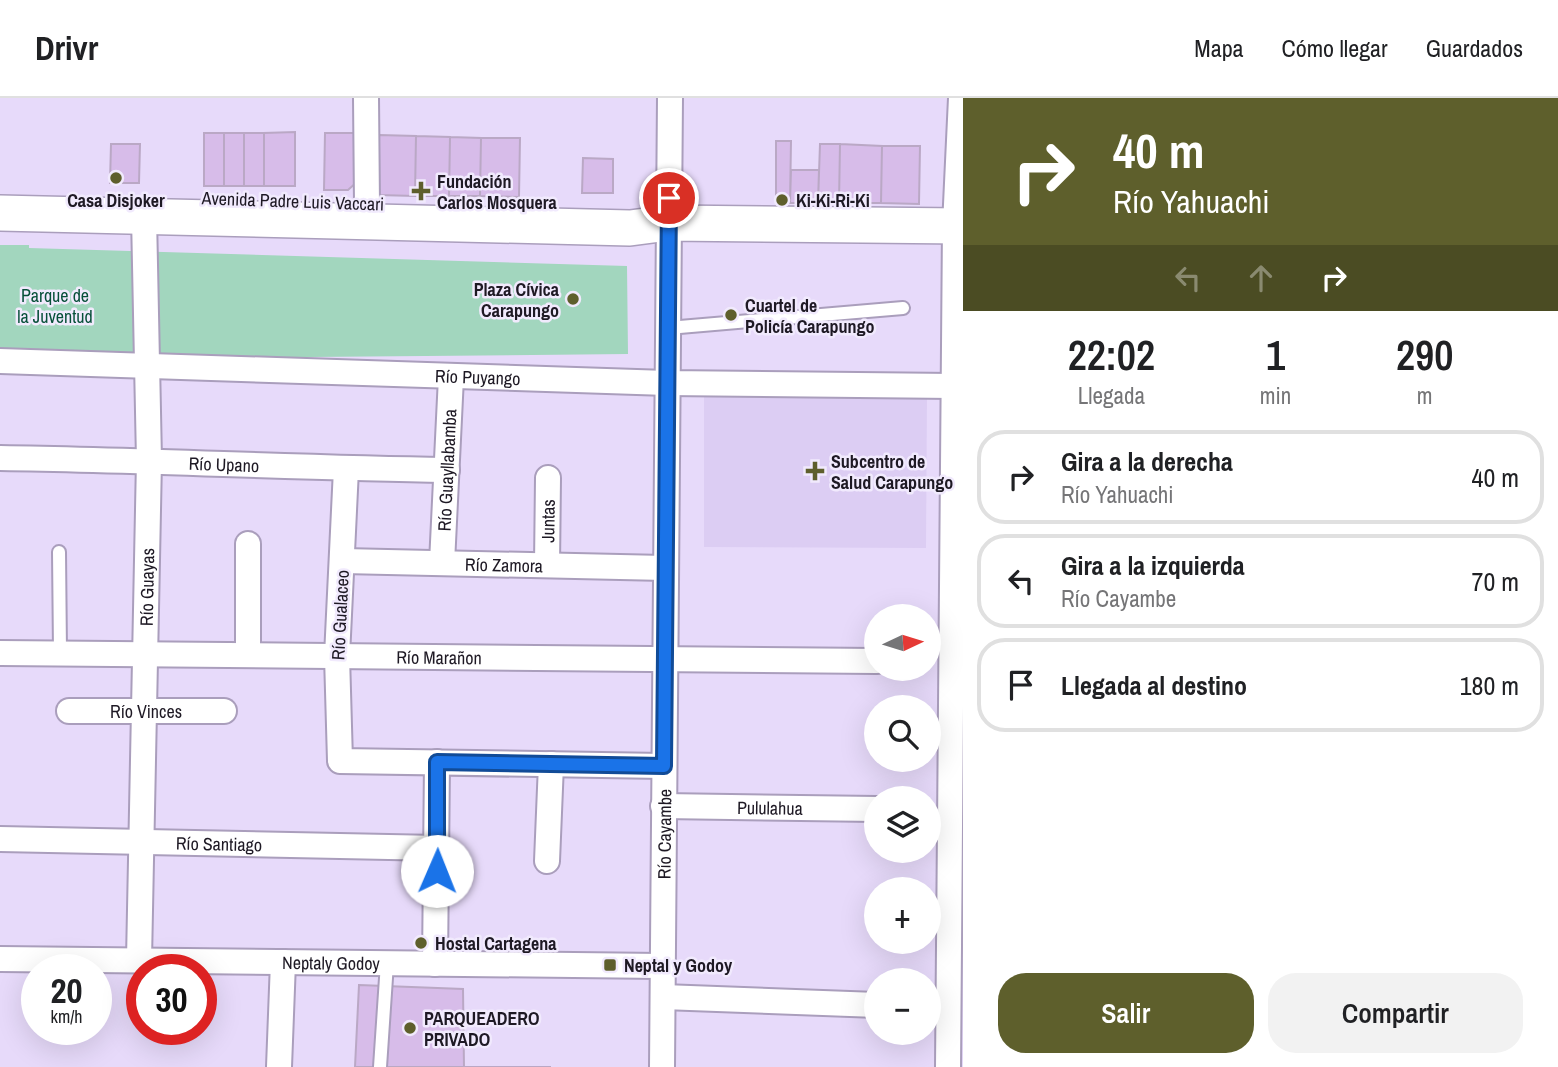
<!DOCTYPE html>
<html lang="es">
<meta charset="utf-8">
<style>
:root{--surface:#fff;--page:#f2f2f2;--text:#202124;--muted:#757577;--line:#e0e0e0;--accent:#5e5f2c}
body{margin:0;font-family:"Archivo Narrow",sans-serif;background:var(--page);color:var(--text);height:100vh;display:flex;flex-direction:column;font-size:26px;white-space:nowrap}
*{box-sizing:border-box;margin:0}
p{font-size:23px;color:var(--muted)}
.icon{flex:none;width:38px;height:38px;fill:none;stroke:currentColor;stroke-width:2;stroke-linecap:round;stroke-linejoin:round}
.map{position:relative;flex:1;overflow:hidden}
.side{display:flex;flex-direction:column;background:var(--surface);width:595px}
.side>*{flex:none}
.guide{background:#5e5f2c;color:#fff;overflow:hidden}
.needle{width:46px;rotate:86deg}
.fabs{position:absolute;left:864px;top:506px;display:grid;gap:14px}
.fabs a{display:grid;place-items:center;width:77px;height:77px;border-radius:50%;background:var(--surface);box-shadow:0 7px 28px #0002;font-size:35px}
.speed{position:absolute;left:21px;top:856px;display:flex;gap:14px;font-size:35px;font-weight:700;text-align:center}
.speed>*{display:grid;place-content:center;width:91px;height:91px;border-radius:50%;background:var(--surface);box-shadow:0 7px 28px #0002;line-height:1}
.speed small{font-size:18px;font-weight:400}
.speed .limit{border:10px solid #d22;background:#fff;color:#111}
.pin{position:absolute;display:grid;place-items:center;width:60px;height:60px;color:#fff;margin:-30px;border:4px solid #fff;border-radius:50%;box-shadow:0 2px 7px #0007}
.me{position:absolute;width:77px;margin:-38px;rotate:1deg;stroke-linejoin:round;filter:drop-shadow(0 0 5px #0008)}
.turn{display:flex;align-items:center;gap:24px;height:147px;padding:0 35px;font-size:32px}
.turn .icon{width:91px;height:91px;stroke-width:2.5}
.turn b{display:block;font-size:49px;line-height:60px}
.lanes{display:flex;align-items:center;height:66px;padding:0 35px;background:#0003;justify-content:center;gap:35px;direction:ltr}
.lanes .off{opacity:.35}
.eta{display:flex;justify-content:space-evenly;align-items:center;height:119px;text-align:center}
.eta b{font-size:42px;font-weight:600;line-height:49px}
.cta{display:flex;gap:14px;margin-top:auto;padding:14px 35px}
.cta a{flex:1;height:80px;border-radius:28px;background:var(--accent);color:#fff;font-size:28px;font-weight:600;line-height:80px;text-align:center}
.cta a+a{background:var(--page);color:var(--text)}
ul{padding:0;list-style:none}
li{display:flex;align-items:center;gap:21px;height:94px;margin:0 14px 10px;padding:0 21px;border:4px solid var(--line);border-radius:28px}
li div{flex:1}
li b{display:block;font-size:26px}
li em{font-style:normal}
header{display:flex;align-items:center;gap:42px;box-sizing:border-box;height:98px;padding:0 35px;background:var(--surface);border-bottom:2px solid var(--line)}
header strong{font-size:33px}
nav{display:flex;gap:38px;margin-inline-start:auto;font-size:24px}
main{display:flex;flex:1;min-height:0}
.map>svg:first-child{display:block}
</style>
<header>
<strong>Drivr</strong>
<nav><a>Mapa</a><a>Cómo llegar</a><a>Guardados</a></nav>
</header>
<main>
<div class="map">
<svg width="963" height="969" viewBox="0 0 963 969">
<rect width="100%" height="100%" fill="#e7dafa"/>
<path fill="#dccdf3" d="M704,296L927,297L926,450L704,449Z"/>
<path fill="#a2d6be" d="M0,147H29V150L627,168L628,256L0,262Z"/>
<path fill="#d7bce9" stroke="#baa8c5" stroke-width="2" d="M295,34V88H264V35Z
M204,35H224V88H204Z
M224,35H244V88H224Z
M244,35H264V88H244Z
M325,35H358V83L348,92H324Z
M379,37L416,38L415,98L378,97Z
M416,38L450,39L449,98H415Z
M450,39L481,40L480,98H449Z
M481,40H520L519,99L480,98Z
M776,43H791L790,105L776,104Z
M111,46H140L139,85H110Z
M820,46H840L839,105H818Z
M840,46L882,48L881,105H839Z
M882,48H920L919,106L881,105Z
M583,60L613,61V95H582Z
M791,72H819L818,105H790Z
M359,887L463,891L464,969H551H355Z"/>
<g fill="none" stroke-linecap="round" stroke-linejoin="round">
<defs>
<path id="service" d="M668,230L903,210
M59,454L60,554
M380,969L387,865"/>
<g id="minor">
<path d="M366,0L367,106"/>
<path id="s1" d="M0,263L667,285L954,288"/>
<path id="s2" d="M0,360C149,362 298,370 447,372"/>
<path d="M346,371L337,558L340,663L664,668"/>
<path d="M248,446V557"/>
<path id="s3" d="M343,463L665,470"/>
<path id="s4" d="M442,465L451,279"/>
<path id="s5" d="M547,467L548,380"/>
<path id="s6" d="M0,555L877,563"/>
<path id="s7" d="M69,613H224"/>
<path id="s8" d="M663,708L877,711"/>
<path id="s9" d="M0,741L438,750"/>
<path d="M547,763L551,666"/>
<path id="s10" d="M0,861L662,868"/>
<path id="s11" d="M139,862L149,362L144,118"/>
<path d="M435,866L437,664"/>
<path d="M663,899L877,907"/>
<path d="M279,969L283,864"/>
<path id="s12" d="M662,969L670,0"/>
<path d="M948,969L955,128L961,0"/>
</g>
<path id="secondary" d="M0,115L630,130L668,125L963,128"/>
</defs>
<use href="#service" stroke="#aa9ebc" stroke-width="16"/>
<use href="#minor" stroke="#aa9ebc" stroke-width="28"/>
<use href="#secondary" stroke="#aa9ebc" stroke-width="38"/>
<use href="#service" stroke="#fff" stroke-width="12"/>
<use href="#minor" stroke="#fff" stroke-width="24"/>
<use href="#secondary" stroke="#fff" stroke-width="35"/>
</g>
<g fill="none" stroke-linecap="round" stroke-linejoin="round">
<defs>
<path id="route" d="M437,773V664L664,668L669,100"/>
</defs>
<use href="#route" stroke="#114b97" stroke-width="18"/>
<use href="#route" stroke="#1a73e8" stroke-width="12"/>
</g>
<g fill="#5e5f2c" stroke="#f1eafd" stroke-width="2.5">
<circle cx="116" cy="80" r="7"/>
<path d="M417.5 82.5h7v7h7v7h-7v7h-7v-7h-7v-7h7z"/>
<circle cx="782" cy="102" r="7"/>
<circle cx="573" cy="201" r="7"/>
<circle cx="731" cy="217" r="7"/>
<path d="M811.5 362.5h7v7h7v7h-7v7h-7v-7h-7v-7h7z"/>
<circle cx="421" cy="845" r="7"/>
<rect x="603" y="860" width="14" height="14" rx="3.5"/>
<circle cx="410" cy="930" r="7"/>
</g>
<g text-anchor="middle" dominant-baseline="central" stroke-width="5" stroke-linejoin="round" paint-order="stroke">
<g font-size="18" font-weight="bold" fill="#1e1924" stroke="#f1eafd" text-anchor="start">
<text x="437" y="83">Fundación<tspan x="437" dy="21">Carlos Mosquera</tspan></text>
<text x="116" y="102" text-anchor="middle">Casa Disjoker</text>
<text x="796" y="102">Ki-Ki-Ri-Ki</text>
<text x="559" y="191" text-anchor="end">Plaza Cívica<tspan x="559" dy="21">Carapungo</tspan></text>
<text x="745" y="207">Cuartel de<tspan x="745" dy="21">Policía Carapungo</tspan></text>
<text x="831" y="363">Subcentro de<tspan x="831" dy="21">Salud Carapungo</tspan></text>
<text x="435" y="845">Hostal Cartagena</text>
<text x="624" y="867">Neptal y Godoy</text>
<text x="424" y="920">PARQUEADERO<tspan x="424" dy="21">PRIVADO</tspan></text>
</g>
<g font-size="18" fill="#1e1924" stroke="#f1eafd">
<text transform="translate(293 103) rotate(2)">Avenida Padre Luis Vaccari</text>
<text stroke="none"><textPath href="#s1" startOffset="478">Río Puyango</textPath></text>
<text stroke="none"><textPath href="#s2" startOffset="224">Río Upano</textPath></text>
<text stroke="none"><textPath href="#s4" startOffset="93">Río Guayllabamba</textPath></text>
<text stroke="none"><textPath href="#s5" startOffset="44">Juntas</textPath></text>
<text stroke="none"><textPath href="#s3" startOffset="161">Río Zamora</textPath></text>
<text stroke="none"><textPath href="#s11" startOffset="373">Río Guayas</textPath></text>
<text transform="translate(340 517) rotate(-87)">Río Gualaceo</text>
<text stroke="none"><textPath href="#s6" startOffset="439">Río Marañon</textPath></text>
<text stroke="none"><textPath href="#s7" startOffset="77">Río Vinces</textPath></text>
<text stroke="none"><textPath href="#s8" startOffset="107">Pululahua</textPath></text>
<text stroke="none"><textPath href="#s12" startOffset="233">Río Cayambe</textPath></text>
<text stroke="none"><textPath href="#s9" startOffset="219">Río Santiago</textPath></text>
<text stroke="none"><textPath href="#s10" startOffset="331">Neptaly Godoy</textPath></text>
</g>
<g font-size="18" fill="#075039" stroke="#f1eafd">
<text x="55" y="197">Parque de<tspan x="55" dy="21">la Juventud</tspan></text>
</g>
</g>
</svg>
<div class="fabs">
<a><svg class="needle" viewBox="-14 -14 28 28"><path d="M0-13l5 13h-10z" fill="#e53935"/><path d="M0 13l5-13h-10z" fill="#757577"/></svg></a>
<a><svg class="icon" aria-label="search" viewBox="0 0 24 24"><circle cx="10" cy="10" r="6"/><path d="M15 15l6 6"/></svg></a>
<a><svg class="icon" aria-label="layers" viewBox="0 0 24 24"><path d="M12 4l9 5-9 5-9-5zM3 14l9 5 9-5"/></svg></a>
<a>+</a>
<a>−</a>
</div>
<div class="speed"><div>20<small>km/h</small></div><div class="limit">30</div></div>
<div class="pin" style="left:669px;top:100px;background:#d93025"><svg class="icon" aria-label="arrive" viewBox="0 0 24 24"><path d="M6 21V4h12l-3 4 3 4H6"/></svg></div>
<svg class="me" style="left:437px;top:773px" viewBox="-20 -20 40 40"><circle r="19" fill="#fff"/><path d="M0-13L10 11 0 6-10 11z" fill="#1a73e8"/></svg>
</div>
<section class="side">
<div class="guide">
<div class="turn"><svg class="icon" aria-label="right" viewBox="0 0 24 24"><path d="M7 20v-9h11M14 6l5 5-5 5"/></svg><div><b>40 m</b>Río Yahuachi</div></div>
<div class="lanes"><svg class="icon off" aria-label="left" viewBox="0 0 24 24"><path d="M17 20v-9H6M10 6l-5 5 5 5"/></svg><svg class="icon off" aria-label="ahead" viewBox="0 0 24 24"><path d="M12 20V5M6 11l6-6 6 6"/></svg><svg class="icon" aria-label="right" viewBox="0 0 24 24"><path d="M7 20v-9h11M14 6l5 5-5 5"/></svg></div>
</div>
<div class="eta">
<div><b>22:02</b><p>Llegada</p></div>
<div><b>1</b><p>min</p></div>
<div><b>290</b><p>m</p></div>
</div>
<ul>
<li><svg class="icon" aria-label="right" viewBox="0 0 24 24"><path d="M7 20v-9h11M14 6l5 5-5 5"/></svg><div><b>Gira a la derecha</b><p>Río Yahuachi</p></div><em>40 m</em></li>
<li><svg class="icon" aria-label="left" viewBox="0 0 24 24"><path d="M17 20v-9H6M10 6l-5 5 5 5"/></svg><div><b>Gira a la izquierda</b><p>Río Cayambe</p></div><em>70 m</em></li>
<li><svg class="icon" aria-label="arrive" viewBox="0 0 24 24"><path d="M6 21V4h12l-3 4 3 4H6"/></svg><div><b>Llegada al destino</b></div><em>180 m</em></li>
</ul>
<div class="cta"><a>Salir</a><a>Compartir</a></div>
</section>
</main>
